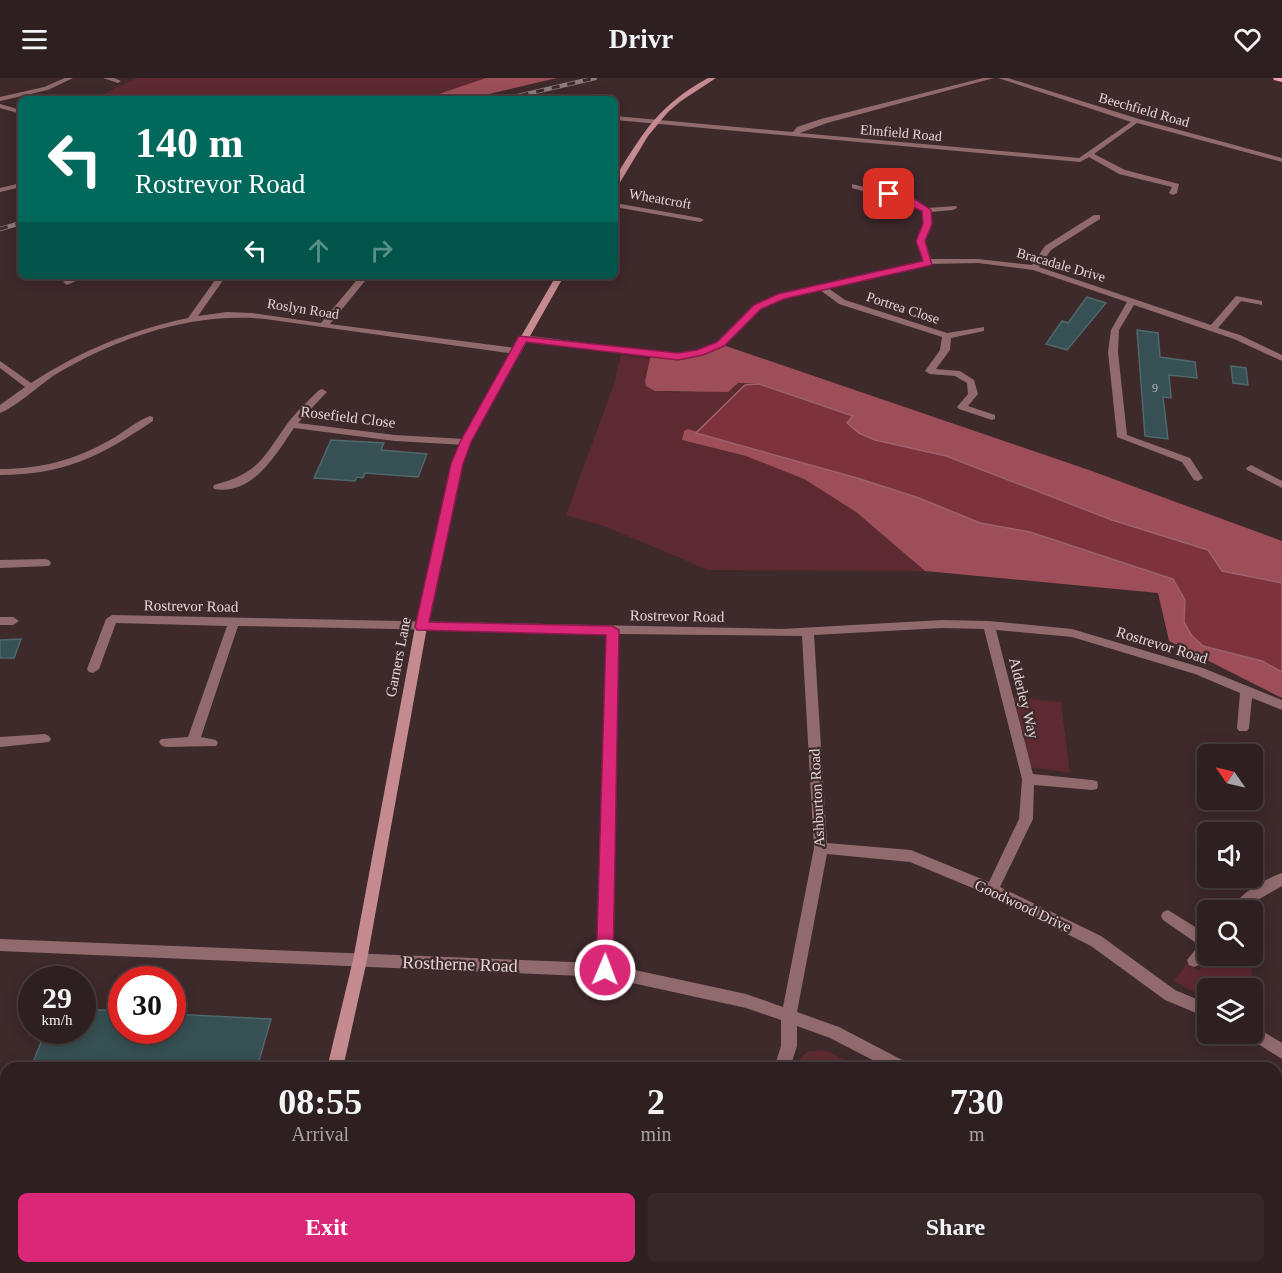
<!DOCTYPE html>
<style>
:root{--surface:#2e1f20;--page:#362729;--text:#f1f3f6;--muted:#a7a2a5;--line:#493d3e;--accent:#db2777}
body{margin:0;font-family:"Times New Roman",serif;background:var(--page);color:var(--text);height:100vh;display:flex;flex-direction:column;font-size:22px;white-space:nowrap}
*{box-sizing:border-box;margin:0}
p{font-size:20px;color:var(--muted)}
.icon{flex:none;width:33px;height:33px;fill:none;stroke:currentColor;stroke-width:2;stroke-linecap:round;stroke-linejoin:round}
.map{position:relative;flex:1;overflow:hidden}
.details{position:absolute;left:0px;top:984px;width:1282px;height:212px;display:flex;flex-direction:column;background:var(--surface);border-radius:18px 18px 0 0;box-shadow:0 3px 15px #0003,0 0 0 2px var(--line)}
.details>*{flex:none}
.hud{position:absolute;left:18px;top:18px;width:600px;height:183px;border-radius:9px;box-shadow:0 3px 15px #0003,0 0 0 2px var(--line);background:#00695c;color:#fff;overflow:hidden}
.needle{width:39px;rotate:304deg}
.fabs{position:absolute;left:1197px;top:666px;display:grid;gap:12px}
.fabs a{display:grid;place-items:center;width:66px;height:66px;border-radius:9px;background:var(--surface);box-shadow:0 3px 15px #0003,0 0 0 2px var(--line);font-size:30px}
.speed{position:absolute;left:18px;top:888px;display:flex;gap:12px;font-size:30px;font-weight:700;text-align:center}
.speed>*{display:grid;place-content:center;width:78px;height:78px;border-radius:50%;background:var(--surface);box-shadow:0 3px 15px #0003,0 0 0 2px var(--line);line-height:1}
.speed small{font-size:15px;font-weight:400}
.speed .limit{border:9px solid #d22;background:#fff;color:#111}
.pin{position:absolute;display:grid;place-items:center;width:51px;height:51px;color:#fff;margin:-26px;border-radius:12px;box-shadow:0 3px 9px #0006}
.me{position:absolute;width:66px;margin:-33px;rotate:1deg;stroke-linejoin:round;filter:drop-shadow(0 0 4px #0008)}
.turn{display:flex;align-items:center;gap:21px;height:126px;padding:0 18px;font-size:27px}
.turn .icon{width:78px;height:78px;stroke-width:2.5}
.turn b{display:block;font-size:42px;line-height:51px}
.lanes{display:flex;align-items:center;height:57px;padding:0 18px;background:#0003;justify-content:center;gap:30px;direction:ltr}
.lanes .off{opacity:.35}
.eta{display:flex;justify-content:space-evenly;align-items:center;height:102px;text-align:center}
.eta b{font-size:36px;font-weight:600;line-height:42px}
.primary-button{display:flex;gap:12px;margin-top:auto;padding:12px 18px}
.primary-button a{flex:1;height:69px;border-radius:9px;background:var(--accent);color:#fff;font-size:24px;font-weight:600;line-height:69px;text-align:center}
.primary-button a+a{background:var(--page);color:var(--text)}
header{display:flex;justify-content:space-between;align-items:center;height:78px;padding:0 18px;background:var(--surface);font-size:27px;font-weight:600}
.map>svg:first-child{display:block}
</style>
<header><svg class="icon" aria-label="menu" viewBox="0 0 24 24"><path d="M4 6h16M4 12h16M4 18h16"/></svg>Drivr<svg class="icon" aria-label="heart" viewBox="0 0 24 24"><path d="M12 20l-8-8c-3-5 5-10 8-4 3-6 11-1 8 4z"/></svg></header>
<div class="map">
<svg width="1282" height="1195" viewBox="0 0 1282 1195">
<rect width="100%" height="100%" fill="#3e292b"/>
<path fill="#5d2a31" d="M137,0H539L452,21H93Z
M621,277L650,281L645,303C656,325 717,309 738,305L745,307L696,355L688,351L804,401L856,434L925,493L708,492L604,448L566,437L614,306Z
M1014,619L1061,624L1070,695L1030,689Z
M1214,878L1250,879L1252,899L1248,910H1208L1207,921L1174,903L1188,884L1198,893Z
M825,972L861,990H790L807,974Z
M750,1190H1125L1130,1195H753Z"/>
<path fill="#9d4e58" d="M486,0H557L468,21H424Z
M720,266L1089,392L1282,463V505L1222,493L1208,472L1112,442L946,378L875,362L859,355L847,345L852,338L759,306L738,305L728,314L655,313L646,308L645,303L651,276C678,279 696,277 720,266Z
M688,351L857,400L919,420L980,445L1030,454L1173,501L1185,522L1184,544L1203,568L1262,583L1282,594V620L1169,563L1158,515L925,493L856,434L804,401L746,378L682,362L684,353Z"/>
<path fill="#7e323e" stroke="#9d636c" stroke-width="1.5" d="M759,306L853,338L847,345L859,355L875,362L946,378L1112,442L1208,472L1222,493L1282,505V594L1262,583L1203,568L1192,558L1184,544L1185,522L1173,501L1030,454L980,445L919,420L857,400L696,355L745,307Z"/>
<path fill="#365053" stroke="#4e686b" stroke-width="1.5" d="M1087,219L1106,225L1067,272L1046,266L1062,243L1068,245Z
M1137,252L1158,255L1160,279L1195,284L1197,300L1169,297L1171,320L1163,319L1168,361L1145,358Z
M1231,288L1246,290L1248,307L1233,305Z
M331,362L384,365L381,372L427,376L418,399L365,395L363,400L357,399L355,403L314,400Z
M21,561L14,580H0V562Z
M82,931L122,933V952H172V936L271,941L257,990L31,989L46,952H82Z"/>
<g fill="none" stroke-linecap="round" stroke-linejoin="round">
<path fill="#906a6d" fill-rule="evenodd" d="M65,0H73L48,12L0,23V19L44,9Z
M103,0H114L121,3L118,5Z
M983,0H994L827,45L800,55L1079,80L1131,44L998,0H1008L1139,41L1282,80V84L1137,45L1094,76L1125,92L1179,106L1177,115L1173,117L1169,115L1172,109L1119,96L1089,79L1080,84L615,42V38L793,54L797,49L821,41Z
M0,26L21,32V36L0,30Z
M21,105V109L0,114V110Z
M852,106L916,122L927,130L956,128L957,130L953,132L930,134L931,146L925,163L931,181H978L1032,187L1045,168L1094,137H1100V141L1051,172L1039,189L1211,247L1236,218L1262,223V227L1241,223L1218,250L1240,257L1282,277V283L1234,261L1134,227L1119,252L1118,274L1127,357L1190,380L1203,400L1198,403L1194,402L1182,384L1117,359L1108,274L1111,252L1127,224L1033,192L978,185L928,186L828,210L845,222L947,255L984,249V253L951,260L950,272L936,291L960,293L974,302L978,316L968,328L995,337V341L992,342L959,331L957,329L968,316L967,305L955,298L930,296L925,293L940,272L942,259L839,226L820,212L784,220L761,231L723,268L703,277L678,282L522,263L517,260L522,257L678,276L698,273L717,264L755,227L778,216L923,183L917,163L923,146L922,133L910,126L852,110Z
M615,125L700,140L704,142L700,144L615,129Z
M75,198H87L67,207L63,204Z
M218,198H226L198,238L227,234L252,235L321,245L360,198H369L330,246L516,270L521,273L516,276L265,241C191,234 116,260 53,298C39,308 14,330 0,335V327L25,309L0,290V283L31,305C80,273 131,252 188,240Z
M322,311L327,314L325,316L298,345L395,357L465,361L470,364L465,367L395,363L294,350C276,376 253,418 214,411L213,409L214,407C259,395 262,381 287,346C296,334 308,323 319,312Z
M150,338L153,339V343C101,378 64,397 0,397V391C41,391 75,382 110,362C123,355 136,343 150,338Z
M1251,387L1282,403V410L1247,392L1246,390Z
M45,481L49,482L51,485L49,488L0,490V482Z
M112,537L782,551L942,542L989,543L1072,551L1203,590L1282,622V632L1252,620L1249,650L1247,653H1239L1237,650L1240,615L1195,596L1072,559L996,552L1033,696L1092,702L1097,703L1098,707L1097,711L1092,712L1034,707L1033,741L1000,809L1101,858L1175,912L1208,926V940L1165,922L1091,868L987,816L910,784L827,776L797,934L839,949L908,985L911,990H888L830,960L797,948V968L790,990H774L781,968V942L746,930L605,899L0,873V861L598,885L606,555L238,548L201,659L216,662L218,665L216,668L165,669L161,667L159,664L161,661L188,659L227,548L116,545L99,591L93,595L89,594L87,591L106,541ZM942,550L984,551L1022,701L1019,741L989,804L911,772L827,765L814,557ZM618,556L802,558L814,770L783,929L746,916L612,887Z
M0,539H13L19,543L13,547H0Z
M45,656L49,658L51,661L49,664L0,669V659Z
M1282,795V808L1256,823L1247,832H1232C1239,815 1265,801 1282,795Z
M1168,832L1208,857V878L1199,887L1194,889L1189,887L1187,882L1199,867L1163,842L1161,838L1163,834Z
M1252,947L1282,965V981L1247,959L1245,956H1252Z
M642,1190H674L677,1195H644Z
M706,1190H724L722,1195H704Z
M1144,1190H1164L1167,1195H1146Z"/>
<path fill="#c68b90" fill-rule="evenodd" d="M708,0H716L681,23L668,34L648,58L619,106L615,108V100C643,54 660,26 708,0Z
M556,198H564L470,364L462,386L427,549L367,882L343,990H327L353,882L415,549L452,386L460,364Z
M279,1190H297L295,1195H277Z"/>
<path fill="#efa4ab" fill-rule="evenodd" d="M1273,0H1282V4L1274,2Z"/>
<defs>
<path id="rail" d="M505,21L595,0
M0,151L21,145"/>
</defs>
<use href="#rail" stroke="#8d7b7d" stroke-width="4.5"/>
<use href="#rail" stroke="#3e292b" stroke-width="3" stroke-dasharray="8" stroke-linecap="butt"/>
</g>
<path fill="#db2777" stroke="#8e194d" stroke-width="1.5" d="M889,113L916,122L931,132L932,146L925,163L932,187L784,221L761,231L724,268L703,277L678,282L526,264L471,364L463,386L429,544L612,548L619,552L613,892L611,897L605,899L599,897L596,892L606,557L417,552L415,549L451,386L460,364L519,258L678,275L697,272L717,264L754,227L778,216L923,183L916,163L923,146L922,133L885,118L884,116Z"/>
<g text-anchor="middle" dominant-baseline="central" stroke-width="4.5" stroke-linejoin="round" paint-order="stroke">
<g font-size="12" fill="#b8b4b6">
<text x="1155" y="310">9</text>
</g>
<g font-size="14" fill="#e4d6d7" stroke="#3e292b">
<text transform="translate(1144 32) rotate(16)">Beechfield Road</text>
<text transform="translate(901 55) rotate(5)">Elmfield Road</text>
<text transform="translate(660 121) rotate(10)">Wheatcroft</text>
<text transform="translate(1061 187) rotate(16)">Bracadale Drive</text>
<text transform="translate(903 230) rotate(18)">Portrea Close</text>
<text transform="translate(303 231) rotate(9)">Roslyn Road</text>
</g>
<g font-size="15" fill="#e4d6d7" stroke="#3e292b">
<text transform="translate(348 339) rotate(7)">Rosefield Close</text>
<text transform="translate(191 528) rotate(1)">Rostrevor Road</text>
<text transform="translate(677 538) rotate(1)">Rostrevor Road</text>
<text transform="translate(1162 567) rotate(17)">Rostrevor Road</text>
<text transform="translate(398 579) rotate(-79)">Garners Lane</text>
<text transform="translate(1024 620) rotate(76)">Alderley Way</text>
<text transform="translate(817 720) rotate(-93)">Ashburton Road</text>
<text transform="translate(1023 828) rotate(25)">Goodwood Drive</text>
</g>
<g font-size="18" fill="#e4d6d7" stroke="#3e292b">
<text transform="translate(460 886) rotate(2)">Rostherne Road</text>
</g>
</g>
</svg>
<div class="fabs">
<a><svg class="needle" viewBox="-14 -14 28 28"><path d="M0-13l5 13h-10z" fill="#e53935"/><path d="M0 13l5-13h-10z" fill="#a7a2a5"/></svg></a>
<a><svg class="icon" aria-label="sound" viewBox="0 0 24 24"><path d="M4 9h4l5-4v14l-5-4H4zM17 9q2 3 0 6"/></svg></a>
<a><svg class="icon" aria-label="search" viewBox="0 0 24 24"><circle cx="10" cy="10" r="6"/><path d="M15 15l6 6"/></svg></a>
<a><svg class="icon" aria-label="layers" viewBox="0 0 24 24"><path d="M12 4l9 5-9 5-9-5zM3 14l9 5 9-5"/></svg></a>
</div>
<div class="speed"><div>29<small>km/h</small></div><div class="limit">30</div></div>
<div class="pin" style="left:889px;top:116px;background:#d93025"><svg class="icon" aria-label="arrive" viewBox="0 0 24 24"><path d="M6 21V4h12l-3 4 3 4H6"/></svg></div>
<svg class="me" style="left:605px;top:892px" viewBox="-20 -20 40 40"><circle r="17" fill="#db2777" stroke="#fff" stroke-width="3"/><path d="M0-11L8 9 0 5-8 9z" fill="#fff"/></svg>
<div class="hud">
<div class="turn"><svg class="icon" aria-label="left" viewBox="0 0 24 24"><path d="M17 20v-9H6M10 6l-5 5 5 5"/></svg><div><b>140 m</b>Rostrevor Road</div></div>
<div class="lanes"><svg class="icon" aria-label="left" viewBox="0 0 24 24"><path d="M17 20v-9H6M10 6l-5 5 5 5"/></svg><svg class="icon off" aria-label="ahead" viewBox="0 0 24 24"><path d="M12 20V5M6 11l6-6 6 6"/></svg><svg class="icon off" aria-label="right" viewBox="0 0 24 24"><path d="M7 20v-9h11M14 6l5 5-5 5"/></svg></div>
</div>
<section class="details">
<div class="eta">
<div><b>08:55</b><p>Arrival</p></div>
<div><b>2</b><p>min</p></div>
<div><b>730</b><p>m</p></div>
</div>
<div class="primary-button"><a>Exit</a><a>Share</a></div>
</section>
</div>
